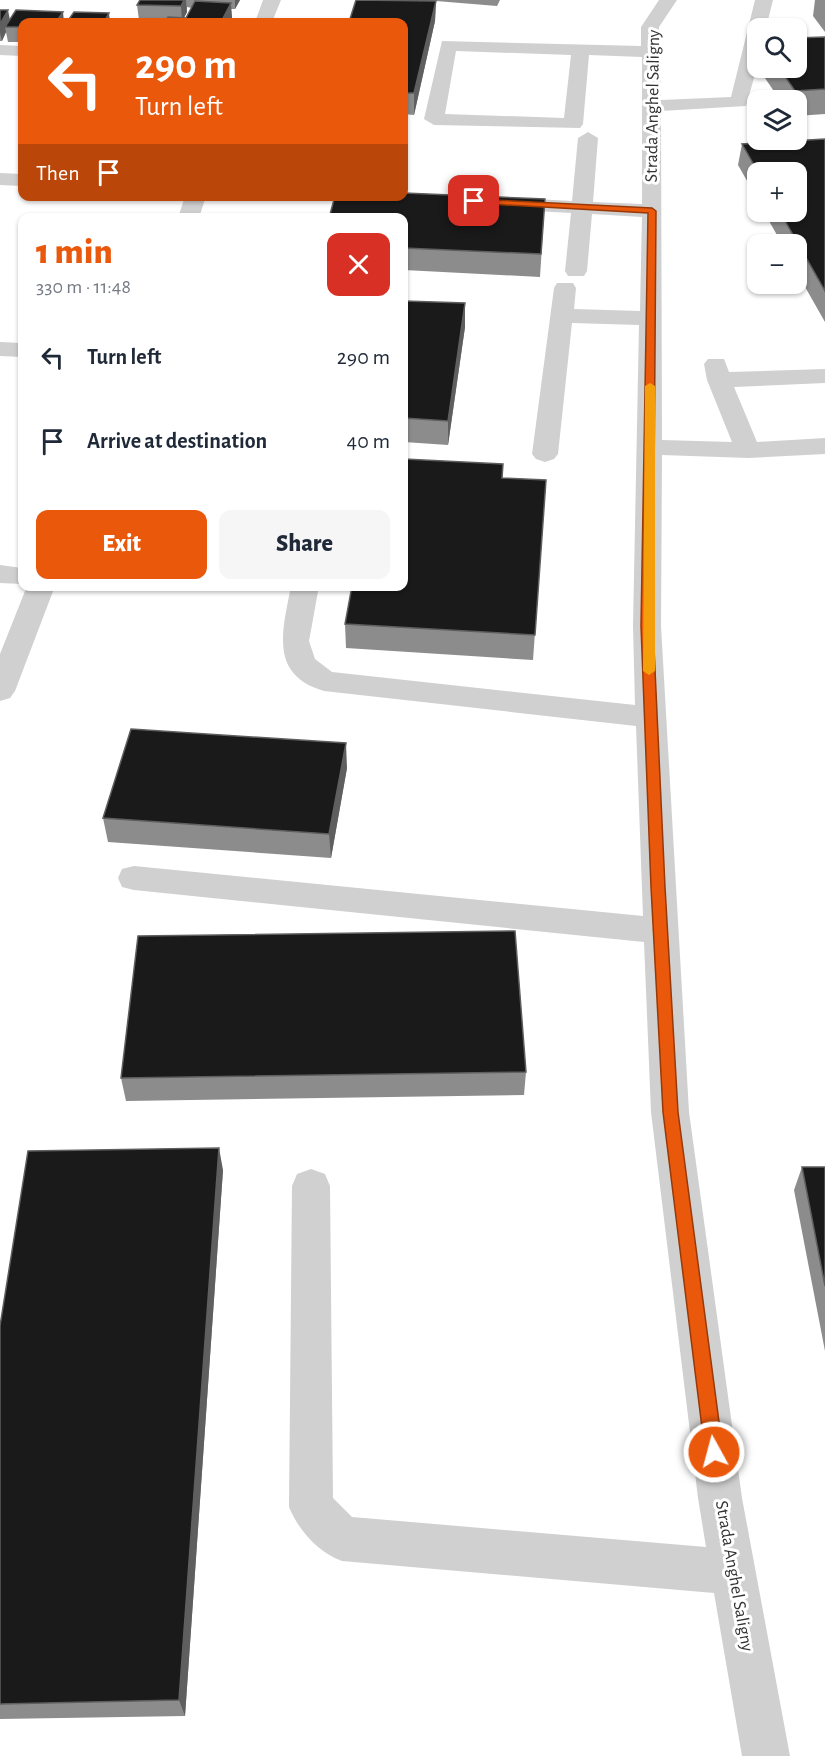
<!DOCTYPE html>
<meta charset="utf-8">
<style>
:root{--surface:#fff;--page:#f6f6f7;--text:#1f2937;--muted:#747a83;--accent:#ea580c}
body{margin:0;font-family:"Alegreya Sans",sans-serif;background:var(--page);color:var(--text);height:100vh;display:flex;flex-direction:column;font-size:22px;white-space:nowrap}
*{box-sizing:border-box;margin:0}
p{font-size:20px;color:var(--muted)}
.icon{flex:none;width:33px;height:33px;fill:none;stroke:currentColor;stroke-width:2;stroke-linecap:round;stroke-linejoin:round}
.map{position:relative;flex:1;overflow:hidden}
.drawer{position:absolute;left:18px;top:213px;width:390px;height:378px;display:flex;flex-direction:column;background:var(--surface);border-radius:12px;box-shadow:0 2px 4px #0004}
.drawer>*{flex:none}
.guide{position:absolute;left:18px;top:18px;width:390px;height:183px;border-radius:12px;box-shadow:0 2px 4px #0004;background:#ea580c;color:#fff;overflow:hidden}
.buttons{position:absolute;left:747px;top:18px;display:grid;gap:12px}
.buttons a{display:grid;place-items:center;width:60px;height:60px;border-radius:12px;background:var(--surface);box-shadow:0 2px 4px #0004;font-size:30px}
.pin{position:absolute;display:grid;place-items:center;width:51px;height:51px;color:#fff;margin:-26px;border-radius:12px;box-shadow:0 3px 9px #0006}
.me{position:absolute;width:66px;margin:-33px;rotate:353deg;stroke-linejoin:round;filter:drop-shadow(0 0 4px #0008)}
.turn{display:flex;align-items:center;gap:21px;height:126px;padding:0 18px;font-size:27px}
.turn .icon{width:78px;height:78px;stroke-width:2.5}
.turn b{display:block;font-size:42px;line-height:51px}
.then{display:flex;align-items:center;height:57px;padding:0 18px;background:#0003;gap:12px;font-size:22px}
.round{display:grid;place-items:center;flex:none;width:63px;height:63px;border-radius:12px;background:var(--page)}
.overview{display:flex;align-items:center;justify-content:space-between;height:102px;padding:0 18px}
h1{font-size:36px;font-weight:800;line-height:45px;color:var(--accent)}
.primary-button{display:flex;gap:12px;margin-top:auto;padding:12px 18px}
.primary-button a{flex:1;height:69px;border-radius:12px;background:var(--accent);color:#fff;font-size:24px;font-weight:800;line-height:69px;text-align:center}
.primary-button a+a{background:var(--page);color:var(--text)}
ul{padding:0;list-style:none}
li{display:flex;align-items:center;gap:18px;height:84px;padding:0 18px}
li div{flex:1}
li b{display:block;font-size:22px}
li em{font-style:normal}
.map>svg:first-child{display:block}
</style>
<div class="map">
<svg width="825" height="1756" viewBox="0 0 825 1756">
<rect width="100%" height="100%" fill="#fff"/>
<g fill="none" stroke-linecap="round" stroke-linejoin="round">
<path fill="#d0d0d0" fill-rule="evenodd" d="M263,0H281L272,22H255Z
M659,0H677L659,27L661,100L731,97L755,0H773L766,28H758V64L746,106L661,111L662,440L732,442L707,380L704,364L708,359H724L729,372L825,369V383L734,387L757,442L825,438V454L748,458L662,455L661,626L689,1112L742,1498L790,1756H742L714,1593L342,1561C318,1552 299,1531 289,1507L292,1186L297,1174L311,1169L325,1174L330,1186L333,1498L352,1517L706,1547L698,1498L651,1112L644,942L134,890L122,887L118,878L122,869L134,866L643,916L636,726L324,691C268,675 283,629 291,586H319L309,641L315,659L332,672L635,705L633,626L639,325L572,323L558,454L554,459L545,462L536,459L532,454L554,288L557,283H573L576,288L574,309L640,311L642,217L592,214L587,271L584,276H568L565,271L571,213L501,209L494,207L491,203L494,199L501,197L572,201L578,138L588,132L598,138L593,202L642,204V57L589,55L583,124L580,128L434,125L424,119L442,41L641,46V27ZM456,51L571,55L564,118L445,114Z
M0,45L22,46V56L0,55Z
M0,173L22,174V186L0,185Z
M185,196H206L199,218H178Z
M0,342L22,343V357L0,356Z
M0,565L22,568V584L0,583Z
M27,586H55L15,691L10,698L0,701V654Z"/>
</g>
<path fill="#8c8c8c" fill-rule="evenodd" d="M140,0H240L235,9H231L232,18L229,22H165L166,21L139,20L137,5ZM187,7L192,8L186,18H184L187,12Z
M422,0H500L497,6L436,1L435,21L414,115L404,114V22Z
M815,0H825V32L813,16Z
M0,10L10,20L22,22V42H8L6,32L2,41H0Z
M825,37V114L796,116V100H780L758,68H796Z
M825,139V322L796,271V244H782L764,212H796V172H758V200L738,165L742,144Z
M545,199L540,277L404,270V278V218Z
M404,301L465,303V327L448,445L404,442Z
M502,478L546,480L533,660L346,648L345,624Z
M347,768L331,858L108,842L103,818Z
M526,1072L524,1095L126,1101L121,1078Z
M802,1167H825V1351L794,1190Z
M223,1170L185,1716L0,1719V1326Z"/>
<path fill="#5f5f5f" d="M184,0H186L187,12L182,21L181,6Z
M235,0H240L235,9Z
M436,1L435,21L414,115V93Z
M231,3L232,18L229,22H221Z
M8,10L11,25L5,27L6,32L2,41L0,33V24Z
M63,12L64,22H56Z
M109,13L110,22H104Z
M465,303V327L448,445V421Z
M346,743L347,768L331,858L329,834Z
M219,1148L223,1170L185,1716L179,1700Z"/>
<path fill="#1a1a1a" stroke="#5f5f5f" stroke-width="1.5" d="M140,0H184L181,6L137,5Z
M356,0L436,1L414,93H404V22H349Z
M195,1L231,3L221,22H165L168,17L186,18Z
M0,10H8L0,24Z
M16,10L63,12L56,22H22V27H5Z
M74,12L109,13L104,22H67Z
M825,37V89L795,91L779,68H796V38Z
M825,139V291L780,212H796V172H758L742,144Z
M404,193L545,199L541,254L404,248V218H329L335,196H404Z
M404,301L465,303L448,421L404,418Z
M404,459L503,464L502,478L546,480L535,635L345,624L352,586H404Z
M131,729L346,743L329,834L103,818Z
M515,931L526,1072L121,1078L138,936Z
M219,1148L179,1700L0,1704V1326L28,1151Z
M802,1167H825V1286Z"/>
<path fill="#ea580c" stroke="#983908" stroke-width="1.5" d="M474,199L652,208L656,211L653,626L665,887L678,1112L723,1452L720,1459L714,1461L708,1459L705,1452L663,1112L651,887L641,626L648,213L471,203Z"/>
<path fill="#f59e0b" d="M650,383L655,386V671L649,675L643,671L645,386Z"/>
<g text-anchor="middle" dominant-baseline="central" stroke-width="6" stroke-linejoin="round" paint-order="stroke">
<g font-size="18" fill="#333" stroke="#fff">
<text transform="translate(653 106) rotate(-89)">Strada Anghel Saligny</text>
<text transform="translate(734 1576) rotate(80)">Strada Anghel Saligny</text>
</g>
</g>
</svg>
<div class="buttons">
<a><svg class="icon" aria-label="search" viewBox="0 0 24 24"><circle cx="10" cy="10" r="6"/><path d="M15 15l6 6"/></svg></a>
<a><svg class="icon" aria-label="layers" viewBox="0 0 24 24"><path d="M12 4l9 5-9 5-9-5zM3 14l9 5 9-5"/></svg></a>
<a>+</a>
<a>−</a>
</div>
<div class="pin" style="left:474px;top:201px;background:#d93025"><svg class="icon" aria-label="arrive" viewBox="0 0 24 24"><path d="M6 21V4h12l-3 4 3 4H6"/></svg></div>
<svg class="me" style="left:714px;top:1452px" viewBox="-20 -20 40 40"><circle r="17" fill="#ea580c" stroke="#fff" stroke-width="3"/><path d="M0-11L8 9 0 5-8 9z" fill="#fff"/></svg>
<div class="guide">
<div class="turn"><svg class="icon" aria-label="left" viewBox="0 0 24 24"><path d="M17 20v-9H6M10 6l-5 5 5 5"/></svg><div><b>290 m</b>Turn left</div></div>
<div class="then">Then<svg class="icon" aria-label="arrive" viewBox="0 0 24 24"><path d="M6 21V4h12l-3 4 3 4H6"/></svg></div>
</div>
<section class="drawer">
<div class="overview"><div><h1>1 min</h1><p>330 m · 11:48</p></div><a class="round" style="background:#d93025;color:#fff"><svg class="icon" aria-label="close" viewBox="0 0 24 24"><path d="M6 6l12 12M18 6L6 18"/></svg></a></div>
<ul>
<li><svg class="icon" aria-label="left" viewBox="0 0 24 24"><path d="M17 20v-9H6M10 6l-5 5 5 5"/></svg><div><b>Turn left</b></div><em>290 m</em></li>
<li><svg class="icon" aria-label="arrive" viewBox="0 0 24 24"><path d="M6 21V4h12l-3 4 3 4H6"/></svg><div><b>Arrive at destination</b></div><em>40 m</em></li>
</ul>
<div class="primary-button"><a>Exit</a><a>Share</a></div>
</section>
</div>
